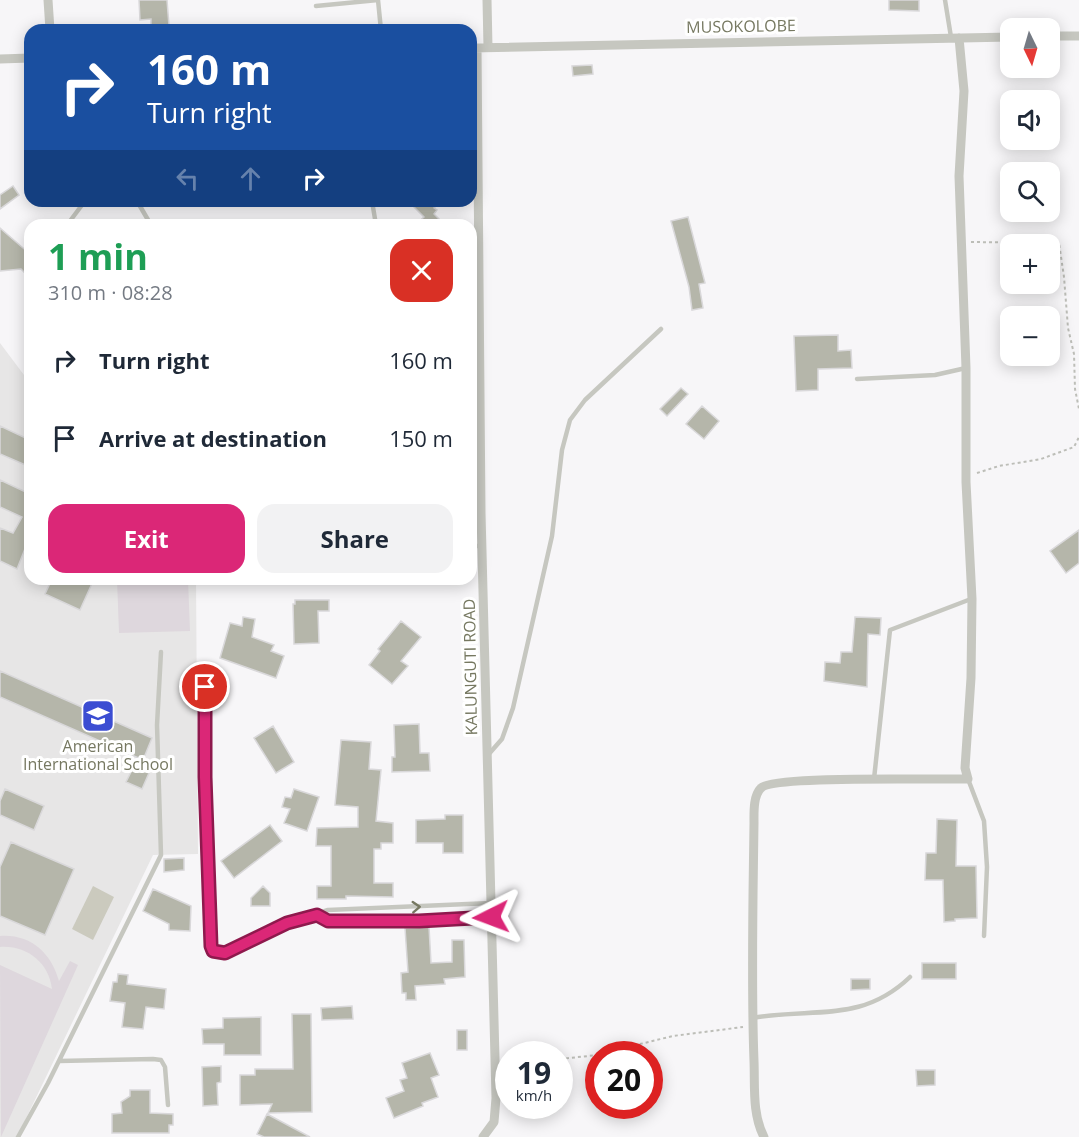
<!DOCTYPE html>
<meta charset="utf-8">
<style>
:root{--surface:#fff;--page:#f2f2f3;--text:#1f2937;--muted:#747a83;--accent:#db2777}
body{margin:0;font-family:"Open Sans",sans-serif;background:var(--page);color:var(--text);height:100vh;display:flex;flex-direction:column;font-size:22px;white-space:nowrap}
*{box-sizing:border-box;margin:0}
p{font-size:20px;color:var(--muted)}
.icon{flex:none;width:33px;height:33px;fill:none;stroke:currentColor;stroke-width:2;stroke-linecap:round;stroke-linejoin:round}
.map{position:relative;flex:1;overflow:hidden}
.side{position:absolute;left:24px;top:219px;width:453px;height:366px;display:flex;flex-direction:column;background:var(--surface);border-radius:18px;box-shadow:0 3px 15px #0003}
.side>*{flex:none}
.banner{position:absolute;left:24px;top:24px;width:453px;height:183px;border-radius:18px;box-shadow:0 3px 15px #0003;background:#1a4fa0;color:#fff;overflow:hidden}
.needle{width:39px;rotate:175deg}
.tools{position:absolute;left:1000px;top:18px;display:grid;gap:12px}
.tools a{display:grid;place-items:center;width:60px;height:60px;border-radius:12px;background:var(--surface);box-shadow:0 3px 15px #0003;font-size:30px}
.speed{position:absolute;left:495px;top:1041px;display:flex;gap:12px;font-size:30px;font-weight:700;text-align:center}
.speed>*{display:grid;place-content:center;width:78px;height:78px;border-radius:50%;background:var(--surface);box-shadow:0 3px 15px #0003;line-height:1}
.speed small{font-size:15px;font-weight:400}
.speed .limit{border:9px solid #d22;background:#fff;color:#111}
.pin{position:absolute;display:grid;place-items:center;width:51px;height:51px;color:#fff;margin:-26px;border:3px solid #fff;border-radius:50%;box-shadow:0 2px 6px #0007}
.me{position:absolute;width:66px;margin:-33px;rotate:267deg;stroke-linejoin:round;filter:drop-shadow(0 0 4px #0008)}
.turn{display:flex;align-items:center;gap:21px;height:126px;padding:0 24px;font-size:27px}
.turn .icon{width:78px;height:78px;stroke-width:2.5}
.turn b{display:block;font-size:42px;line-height:51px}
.lanes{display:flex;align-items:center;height:57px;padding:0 24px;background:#0003;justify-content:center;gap:30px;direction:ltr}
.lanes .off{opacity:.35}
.round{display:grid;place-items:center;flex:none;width:63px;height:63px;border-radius:18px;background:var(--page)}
.head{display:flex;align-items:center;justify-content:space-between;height:102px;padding:0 24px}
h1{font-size:36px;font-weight:700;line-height:45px;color:#1e9e55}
.button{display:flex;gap:12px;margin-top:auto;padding:12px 24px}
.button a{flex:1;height:69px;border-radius:18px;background:var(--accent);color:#fff;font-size:24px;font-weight:700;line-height:69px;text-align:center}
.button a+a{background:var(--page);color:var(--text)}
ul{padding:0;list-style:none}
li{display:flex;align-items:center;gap:18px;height:78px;padding:0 24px}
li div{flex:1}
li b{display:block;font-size:22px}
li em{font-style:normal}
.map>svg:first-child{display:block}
</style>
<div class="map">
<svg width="1079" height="1137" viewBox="0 0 1079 1137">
<rect width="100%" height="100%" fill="#f7f6f8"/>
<path fill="#e7e6e6" d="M0,343L30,383V579H196L198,854L153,855L17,1137H0Z"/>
<path fill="#ded7dd" d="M117,579H188L190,631L119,633Z
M0,936C31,934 51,953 59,981L70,961L78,965L1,1137L0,965L52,989C49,962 26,945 0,947Z"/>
<path fill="#cbcabe" d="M93,886L114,897L93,940L72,929Z"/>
<path fill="#b5b6aa" stroke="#d9d8da" stroke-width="1.5" d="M139,0H167L169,26L151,27V19L140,20Z
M889,0H919V11L889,10Z
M592,65L593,74L573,76L572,66Z
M13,186L19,195L0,209V195Z
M408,201H441L434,208L437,210L434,214L445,225H415L424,217Z
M688,217L705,283L699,284L703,308L692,310L689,287L671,221Z
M0,228L30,254V268L26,274L21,269L0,271Z
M838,335V351L851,350L852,368L818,369V390L796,391L794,336Z
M681,388L688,394L667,416L660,409Z
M702,406L719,421L704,439L686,424Z
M0,426L30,440V467L0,454Z
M0,480L30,494V536L17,569L0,561V528L13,533L22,517L0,507Z
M1079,530V563L1066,573L1050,551Z
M52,579H94L80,610L45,594Z
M295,600H329V611H318L319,643L294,644L293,604H295Z
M243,617L255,619L252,637L274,645L271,651L284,656L276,678L220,658L230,623L242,626Z
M855,617L881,618L880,635L868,634L867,687L824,681L825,662L840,663L841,652H852Z
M401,621L421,637L401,661L408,666L392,684L369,665L380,651L378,649Z
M0,671L152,738L143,760L0,697Z
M419,724L420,753H429L430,771L392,772V757H395L394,725Z
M273,726L294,762L276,773L254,738Z
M341,740L371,742L369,769L381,770L376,821L393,823V843H381V849H374V883H393V897L346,896V899H317V886H331V846H316L317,828L358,827V807L335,805Z
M134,766L149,773L142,789L126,782Z
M5,789L44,806L34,830L0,815V801Z
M294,789L319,797L307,831L284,823L290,809L282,807L285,797L291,798Z
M445,815H463V853H443V843H416V820L445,819Z
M937,819L957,820L956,866H976L977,918L955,919V921L944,922L943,880H925L926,853H936Z
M270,825L282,841L234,878L221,861Z
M11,842L74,869L45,935L0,916V867Z
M184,858V870L164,872V859Z
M263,886L270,893V906H251V898Z
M153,889L191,906L190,931L169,930V924L143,911Z
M429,927L431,963L452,962V940H464L465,977L444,979L445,984L415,986L416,1000H406V993H402L401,973L408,972L405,928Z
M922,963H956V979H922Z
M118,974L128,975L127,984L166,989L164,1009L146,1007L143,1029L122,1027L125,1003L110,1001L113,982H117Z
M851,979H870V989L851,990Z
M352,1006L353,1019L322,1020L321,1008Z
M292,1014H311L312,1112L268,1113L272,1104L240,1105V1075H255V1069H293Z
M261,1017V1055H224V1044H203L202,1029L223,1028V1018Z
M457,1030H467V1050H457Z
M430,1053L439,1075L431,1078L438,1097L422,1103L423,1106L394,1118L386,1098L404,1091L400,1080L407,1078L402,1063Z
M221,1066V1082L217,1083L218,1105L203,1106L202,1067Z
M916,1070H935V1085L917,1086Z
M130,1090H150V1113L173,1114V1125H169V1133H112V1114L122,1113L121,1102L130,1096Z
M267,1114L310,1137H264L257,1134Z"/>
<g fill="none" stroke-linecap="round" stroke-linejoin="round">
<path stroke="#bdbeb8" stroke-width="2" stroke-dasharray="3 3" stroke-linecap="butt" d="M971,242L1059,243L1064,277L1068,328L1074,354L1075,389L1079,409
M977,473L999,466L1041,459L1074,447L1079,437
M599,1054L673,1036L743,1027
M560,1059L598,1055"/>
<path stroke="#c6c7c0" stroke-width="4.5" d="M378,0L381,30
M945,0L951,37
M316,6L378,0
M137,201L151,225
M372,201L376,225
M67,225L85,201
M471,328L479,331
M857,379L935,375L966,368
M471,546H482
M205,687V777L211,946L213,951L225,953L287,923L328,910L491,903
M488,755L502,739L513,708L552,536L562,450L570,420L585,400L661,329
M874,779L890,630L971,599
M968,779L984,821L987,867L984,936
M317,915L329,921H353L491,917
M753,1018C813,1007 861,1024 910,977
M59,1061L153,1059L161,1060L165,1067L168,1105
M18,1137L48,1083L161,855L157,725L161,652"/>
<path stroke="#c6c7c0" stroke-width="9" d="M48,0L50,30
M487,0L488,47
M1050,36H1079
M471,48L1011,37
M477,48L481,513L496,1098L494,1122L483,1137
M0,59L30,58
M764,1137C752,1114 755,1086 754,1061C751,982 753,902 754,823C754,813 753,796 761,788C772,775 940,780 968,779L965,768L971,678L972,599L966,482V368L959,176L964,91L959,38"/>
</g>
<defs><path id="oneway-chevron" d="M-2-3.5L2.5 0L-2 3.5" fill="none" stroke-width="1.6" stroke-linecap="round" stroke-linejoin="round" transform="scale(1.5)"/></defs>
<use stroke="#767861" href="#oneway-chevron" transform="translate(416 907) rotate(-3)"/>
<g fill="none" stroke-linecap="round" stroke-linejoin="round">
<defs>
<path id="route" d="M205,687V777L211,946L213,951L225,953L287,923L317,915L328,921H419L491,917"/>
</defs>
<use href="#route" stroke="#8e194d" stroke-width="15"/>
<use href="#route" stroke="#db2777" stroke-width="10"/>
</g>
<defs>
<symbol id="school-square" viewBox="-11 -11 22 22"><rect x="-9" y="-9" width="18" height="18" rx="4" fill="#3b4dd2" stroke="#fff"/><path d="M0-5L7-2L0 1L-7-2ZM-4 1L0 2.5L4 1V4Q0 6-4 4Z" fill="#fff"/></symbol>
</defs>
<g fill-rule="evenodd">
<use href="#school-square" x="79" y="697" width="38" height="38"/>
</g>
<g text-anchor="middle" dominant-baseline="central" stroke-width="6" stroke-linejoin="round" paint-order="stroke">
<g font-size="16" fill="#767861" stroke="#fff">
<text transform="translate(741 26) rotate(-1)">MUSOKOLOBE</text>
<text transform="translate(470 667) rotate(-91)">KALUNGUTI ROAD</text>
</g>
<g font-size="16" fill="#767861" stroke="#fff">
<text x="98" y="746">American<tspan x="98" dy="18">International School</tspan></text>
</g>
</g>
</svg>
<div class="tools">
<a><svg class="needle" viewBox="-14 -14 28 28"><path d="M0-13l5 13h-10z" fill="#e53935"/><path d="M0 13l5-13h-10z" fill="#747a83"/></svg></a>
<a><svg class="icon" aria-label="sound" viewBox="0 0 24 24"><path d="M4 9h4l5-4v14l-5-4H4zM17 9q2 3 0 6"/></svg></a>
<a><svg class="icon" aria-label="search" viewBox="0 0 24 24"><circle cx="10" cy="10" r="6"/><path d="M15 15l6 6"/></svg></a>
<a>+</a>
<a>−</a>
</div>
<div class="speed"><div>19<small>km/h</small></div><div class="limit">20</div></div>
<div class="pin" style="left:205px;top:687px;background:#d93025"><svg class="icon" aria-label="arrive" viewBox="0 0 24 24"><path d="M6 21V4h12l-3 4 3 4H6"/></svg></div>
<svg class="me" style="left:491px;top:917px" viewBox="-20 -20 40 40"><path d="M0-17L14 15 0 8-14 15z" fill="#db2777" stroke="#fff" stroke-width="4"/></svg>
<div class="banner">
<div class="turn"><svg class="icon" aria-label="right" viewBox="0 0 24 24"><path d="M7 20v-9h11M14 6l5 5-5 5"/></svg><div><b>160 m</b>Turn right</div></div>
<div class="lanes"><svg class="icon off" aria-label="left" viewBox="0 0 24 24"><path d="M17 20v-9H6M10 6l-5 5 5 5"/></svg><svg class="icon off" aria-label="ahead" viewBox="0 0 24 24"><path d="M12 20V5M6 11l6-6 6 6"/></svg><svg class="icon" aria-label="right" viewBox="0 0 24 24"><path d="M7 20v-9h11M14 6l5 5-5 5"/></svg></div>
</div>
<section class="side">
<div class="head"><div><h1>1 min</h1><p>310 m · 08:28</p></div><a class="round" style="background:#d93025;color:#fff"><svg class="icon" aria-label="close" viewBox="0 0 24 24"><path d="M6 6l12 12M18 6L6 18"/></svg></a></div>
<ul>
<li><svg class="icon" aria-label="right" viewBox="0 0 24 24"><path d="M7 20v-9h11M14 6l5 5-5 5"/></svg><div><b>Turn right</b></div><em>160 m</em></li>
<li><svg class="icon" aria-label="arrive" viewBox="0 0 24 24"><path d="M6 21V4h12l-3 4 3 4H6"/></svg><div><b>Arrive at destination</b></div><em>150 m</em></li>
</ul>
<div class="button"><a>Exit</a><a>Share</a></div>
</section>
</div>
